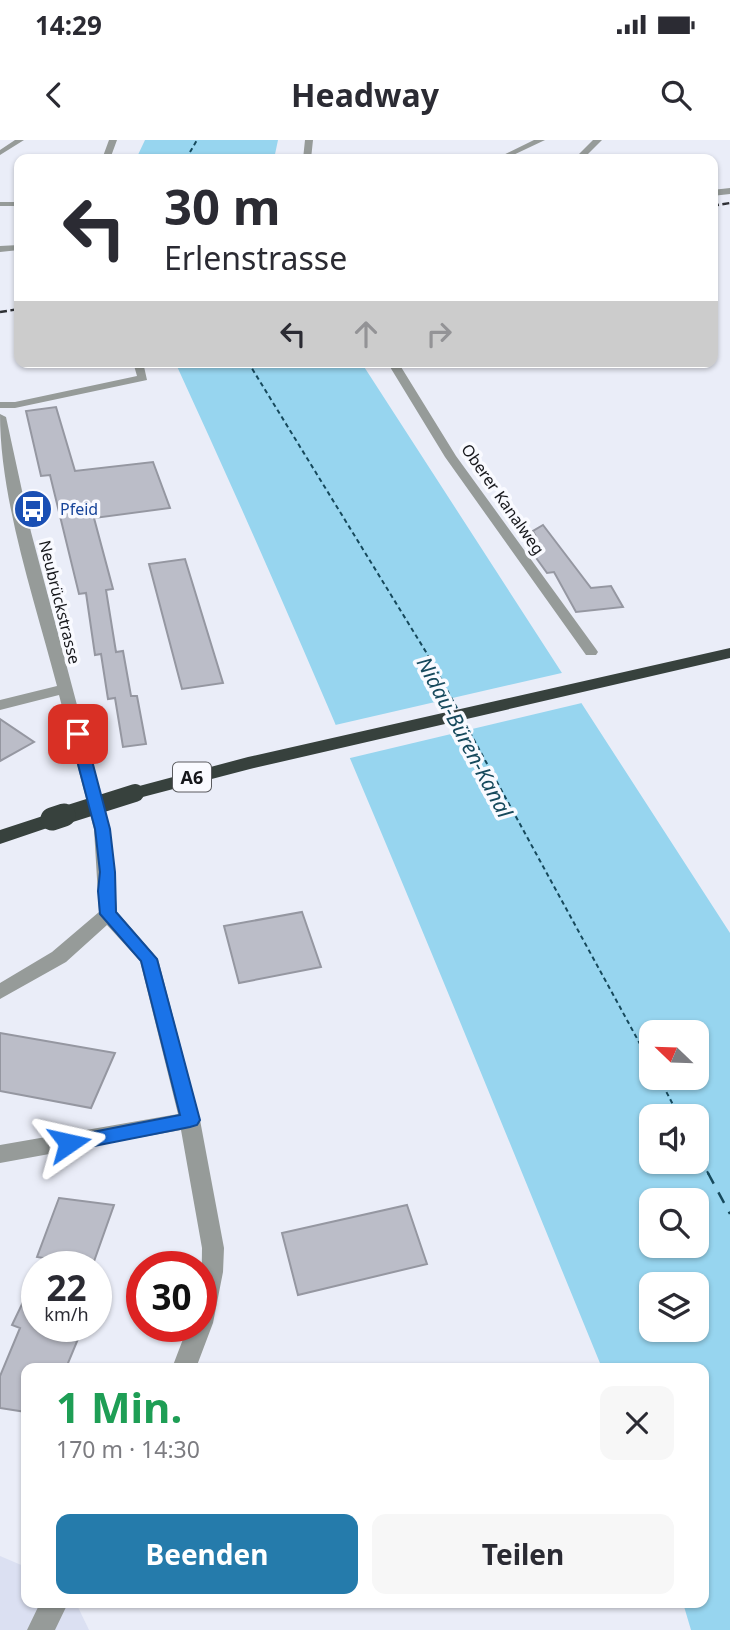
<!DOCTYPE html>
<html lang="de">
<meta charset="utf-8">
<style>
:root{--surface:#fff;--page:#f7f7f7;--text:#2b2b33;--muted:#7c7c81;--accent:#257bab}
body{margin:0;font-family:"Noto Sans",sans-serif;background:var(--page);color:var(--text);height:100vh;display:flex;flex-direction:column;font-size:26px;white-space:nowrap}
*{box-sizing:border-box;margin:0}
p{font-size:23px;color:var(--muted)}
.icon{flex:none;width:38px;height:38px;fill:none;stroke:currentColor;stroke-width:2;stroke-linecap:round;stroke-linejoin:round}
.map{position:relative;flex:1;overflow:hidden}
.panel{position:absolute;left:21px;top:1223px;width:688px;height:245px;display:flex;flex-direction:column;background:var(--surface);border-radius:14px;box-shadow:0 2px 5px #0004}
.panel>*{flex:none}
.banner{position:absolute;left:14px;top:14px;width:704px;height:214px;border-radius:14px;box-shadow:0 2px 5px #0004;background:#fff;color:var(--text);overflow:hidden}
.needle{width:46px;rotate:293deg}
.buttons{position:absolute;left:639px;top:880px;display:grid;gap:14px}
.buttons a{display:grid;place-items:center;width:70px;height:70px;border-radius:14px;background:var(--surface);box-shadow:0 2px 5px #0004;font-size:35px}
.speed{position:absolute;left:21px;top:1111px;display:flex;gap:14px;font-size:35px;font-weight:700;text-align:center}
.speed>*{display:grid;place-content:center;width:91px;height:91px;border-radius:50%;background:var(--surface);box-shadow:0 2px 5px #0004;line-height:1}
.speed small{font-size:18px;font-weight:400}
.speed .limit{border:10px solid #d22;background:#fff;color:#111}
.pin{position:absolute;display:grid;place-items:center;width:60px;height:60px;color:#fff;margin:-30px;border-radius:14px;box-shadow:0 4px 10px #0006}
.me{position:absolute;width:77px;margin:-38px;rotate:79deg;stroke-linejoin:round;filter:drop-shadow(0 0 5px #0008)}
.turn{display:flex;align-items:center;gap:24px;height:147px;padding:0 35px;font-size:32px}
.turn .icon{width:91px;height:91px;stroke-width:2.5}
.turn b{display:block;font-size:49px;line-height:60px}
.lanes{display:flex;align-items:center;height:66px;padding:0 35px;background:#0003;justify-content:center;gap:35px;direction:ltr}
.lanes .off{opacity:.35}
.round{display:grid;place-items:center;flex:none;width:74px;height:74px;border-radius:14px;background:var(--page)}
.summary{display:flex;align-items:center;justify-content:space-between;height:119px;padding:0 35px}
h1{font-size:42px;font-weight:700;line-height:52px;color:#1e9e55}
.button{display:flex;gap:14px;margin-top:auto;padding:14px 35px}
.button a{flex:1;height:80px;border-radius:14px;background:var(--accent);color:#fff;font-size:28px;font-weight:700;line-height:80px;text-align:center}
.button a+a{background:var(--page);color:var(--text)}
.status{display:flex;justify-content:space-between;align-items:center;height:49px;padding:0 35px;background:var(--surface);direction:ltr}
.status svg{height:19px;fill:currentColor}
header{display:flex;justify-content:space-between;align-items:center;height:91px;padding:0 35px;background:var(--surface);font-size:32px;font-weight:700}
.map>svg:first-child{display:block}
</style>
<div class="status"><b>14:29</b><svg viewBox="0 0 49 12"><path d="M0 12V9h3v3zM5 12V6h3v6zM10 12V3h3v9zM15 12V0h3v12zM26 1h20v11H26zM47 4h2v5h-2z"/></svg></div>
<header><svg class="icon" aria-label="back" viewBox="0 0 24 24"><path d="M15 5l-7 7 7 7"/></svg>Headway<svg class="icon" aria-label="search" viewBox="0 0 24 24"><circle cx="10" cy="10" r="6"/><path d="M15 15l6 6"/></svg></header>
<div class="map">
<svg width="730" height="1490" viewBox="0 0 730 1490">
<rect width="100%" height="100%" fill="#eaedf8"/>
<path fill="#dbe0f2" d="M0,1416L26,1427V1463H76L89,1490H0Z"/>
<path fill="#97d5ef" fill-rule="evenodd" d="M145,0H278L274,19H136Z
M175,222H361L730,793V1490H691L683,1463H704V1228H602C464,892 328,553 175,222ZM651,892H696V938H651ZM651,976H696V1022H651ZM651,1060H696V1106H651ZM651,1144H696V1190H651Z"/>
<path fill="#eaedf8" d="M566,532L586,562L346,619L331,586Z"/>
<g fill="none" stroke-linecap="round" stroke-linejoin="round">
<path stroke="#16495c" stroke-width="2" stroke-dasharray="4.5 3.5" stroke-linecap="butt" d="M186,19L197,0
M248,222L426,512L458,570
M462,578L651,924
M659,938L679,976
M696,1010L709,1035"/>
<path stroke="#16495c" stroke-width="2.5" stroke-dasharray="12 10" stroke-linecap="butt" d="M708,1033L730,1074"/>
</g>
<path fill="#bbbdc8" stroke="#9597a1" stroke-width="2" d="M56,267L75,331L153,322L170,368L94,378L113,449L106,450L116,512L123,511L131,556H137L146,604L123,607L115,558L108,559L101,514L95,515L86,453L79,454L50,335L41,336L26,271Z
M543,385L591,448L611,446L623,467L576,472L554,432L547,433L524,401L537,399L533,391Z
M185,419L223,543L182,549L149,424Z
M0,579L34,602L0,621Z
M302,772L321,827L239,843L224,786Z
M0,893L115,913L91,968L0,951Z
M59,1058L114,1065L92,1127H40L44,1118L37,1117Z
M407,1065L427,1124L298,1155L282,1093Z
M37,1133V1186H77L73,1198L78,1199L66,1228H26V1272L0,1268V1236L20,1188L12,1185Z"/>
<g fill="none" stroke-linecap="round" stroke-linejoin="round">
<path fill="#969b99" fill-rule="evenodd" d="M15,0H24L0,15V10Z
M109,0H117L110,19H102Z
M0,62H19V66H0Z
M19,105V110L0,112V106Z
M133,222H143L147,240L15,268H0V262H15L137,236Z"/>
<path fill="#969b99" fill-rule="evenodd" d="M305,0H313L311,19H303Z
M534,0H545L505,19H495Z
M593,0H602L583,19H574Z
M730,48V54L712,56V50Z
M387,222H398L456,316L596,509L598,512L596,515H586L445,317Z
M0,274L6,277L31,392L110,689L117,772L158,819L200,980L224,1108L223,1132L213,1183L196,1228H172L188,1186H201L202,1108L181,990L0,1023V1005L178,974L140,821L107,785L66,822L0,859V843L52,812L99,772L94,689L59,555L0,570V560L57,546C35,461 0,361 0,274Z
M40,1463H68L55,1490H27Z"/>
<path fill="#37413d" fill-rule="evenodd" d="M730,508V518L250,629L135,659L128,657L125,653L128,649L248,617Z
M52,673L59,674L62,679L59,684L0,704V690Z"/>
<path stroke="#2f3136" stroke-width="2.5" stroke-dasharray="7 3.5" stroke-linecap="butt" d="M712,66L730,63
M0,172L19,169"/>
<path stroke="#37413d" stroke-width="18" d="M59,677L135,653"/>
<path stroke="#37413d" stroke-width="23" d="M52,679L64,675"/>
</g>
<path fill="#1a73e8" stroke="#114b97" stroke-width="2" d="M78,590L85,594L110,689L115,732L116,772L157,819L200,980L197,985L190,987L69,1011L62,1009L59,1003L62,998L180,975L141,821L100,774L98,751L100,732L95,689L70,594Z"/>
<defs>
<symbol id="bus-disc" viewBox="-11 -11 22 22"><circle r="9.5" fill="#1a4fb4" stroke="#f9faff"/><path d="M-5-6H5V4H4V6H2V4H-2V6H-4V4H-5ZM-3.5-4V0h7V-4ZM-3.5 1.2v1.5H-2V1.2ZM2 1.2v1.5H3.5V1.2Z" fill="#fff"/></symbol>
</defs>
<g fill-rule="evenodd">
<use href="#bus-disc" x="11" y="347" width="44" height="44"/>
</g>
<g text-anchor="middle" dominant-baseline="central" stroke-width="7" stroke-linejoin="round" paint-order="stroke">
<g font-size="16" fill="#16171b" stroke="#f9faff">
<text transform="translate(503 359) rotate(55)">Oberer Kanalweg</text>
<text transform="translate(60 462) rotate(76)">Neubrückstrasse</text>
</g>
<g font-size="16" fill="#164399" stroke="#f9faff" text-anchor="start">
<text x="60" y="369">Pfeid</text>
</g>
<rect fill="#f9faff" stroke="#5a5b5f" stroke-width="2" x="173" y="622.5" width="38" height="29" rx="5"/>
<g font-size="18" font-weight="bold" fill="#16171b">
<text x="192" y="637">A6</text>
</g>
<g font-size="21" font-style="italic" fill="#16495c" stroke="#f9faff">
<text transform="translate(465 597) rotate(62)">Nidau-Büren-Kanal</text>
</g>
</g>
</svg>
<div class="buttons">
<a><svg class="needle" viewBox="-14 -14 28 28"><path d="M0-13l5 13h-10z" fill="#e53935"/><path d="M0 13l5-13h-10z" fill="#7c7c81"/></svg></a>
<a><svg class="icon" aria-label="sound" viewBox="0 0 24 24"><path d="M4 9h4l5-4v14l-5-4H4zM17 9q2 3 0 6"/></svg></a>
<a><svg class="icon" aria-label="search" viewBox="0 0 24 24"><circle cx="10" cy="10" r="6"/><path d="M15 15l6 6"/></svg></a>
<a><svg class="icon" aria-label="layers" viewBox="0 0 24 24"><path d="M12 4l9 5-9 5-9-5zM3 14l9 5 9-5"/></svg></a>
</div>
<div class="speed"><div>22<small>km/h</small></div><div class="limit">30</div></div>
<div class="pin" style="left:78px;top:594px;background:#d93025"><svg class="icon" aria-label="arrive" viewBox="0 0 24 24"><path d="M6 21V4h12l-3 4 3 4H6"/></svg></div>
<svg class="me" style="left:69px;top:1003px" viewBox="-20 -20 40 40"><path d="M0-17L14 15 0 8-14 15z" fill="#1a73e8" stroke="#fff" stroke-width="4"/></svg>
<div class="banner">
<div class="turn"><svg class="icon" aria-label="left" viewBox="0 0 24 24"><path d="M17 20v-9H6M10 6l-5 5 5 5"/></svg><div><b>30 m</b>Erlenstrasse</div></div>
<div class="lanes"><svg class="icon" aria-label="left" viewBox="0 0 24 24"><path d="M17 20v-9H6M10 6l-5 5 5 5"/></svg><svg class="icon off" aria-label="ahead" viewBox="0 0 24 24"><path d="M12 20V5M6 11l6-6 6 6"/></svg><svg class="icon off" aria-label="right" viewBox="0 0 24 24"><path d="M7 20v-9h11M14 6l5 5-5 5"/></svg></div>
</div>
<section class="panel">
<div class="summary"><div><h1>1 Min.</h1><p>170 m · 14:30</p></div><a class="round"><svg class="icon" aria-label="close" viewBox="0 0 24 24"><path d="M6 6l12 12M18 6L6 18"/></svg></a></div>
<div class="button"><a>Beenden</a><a>Teilen</a></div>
</section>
</div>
